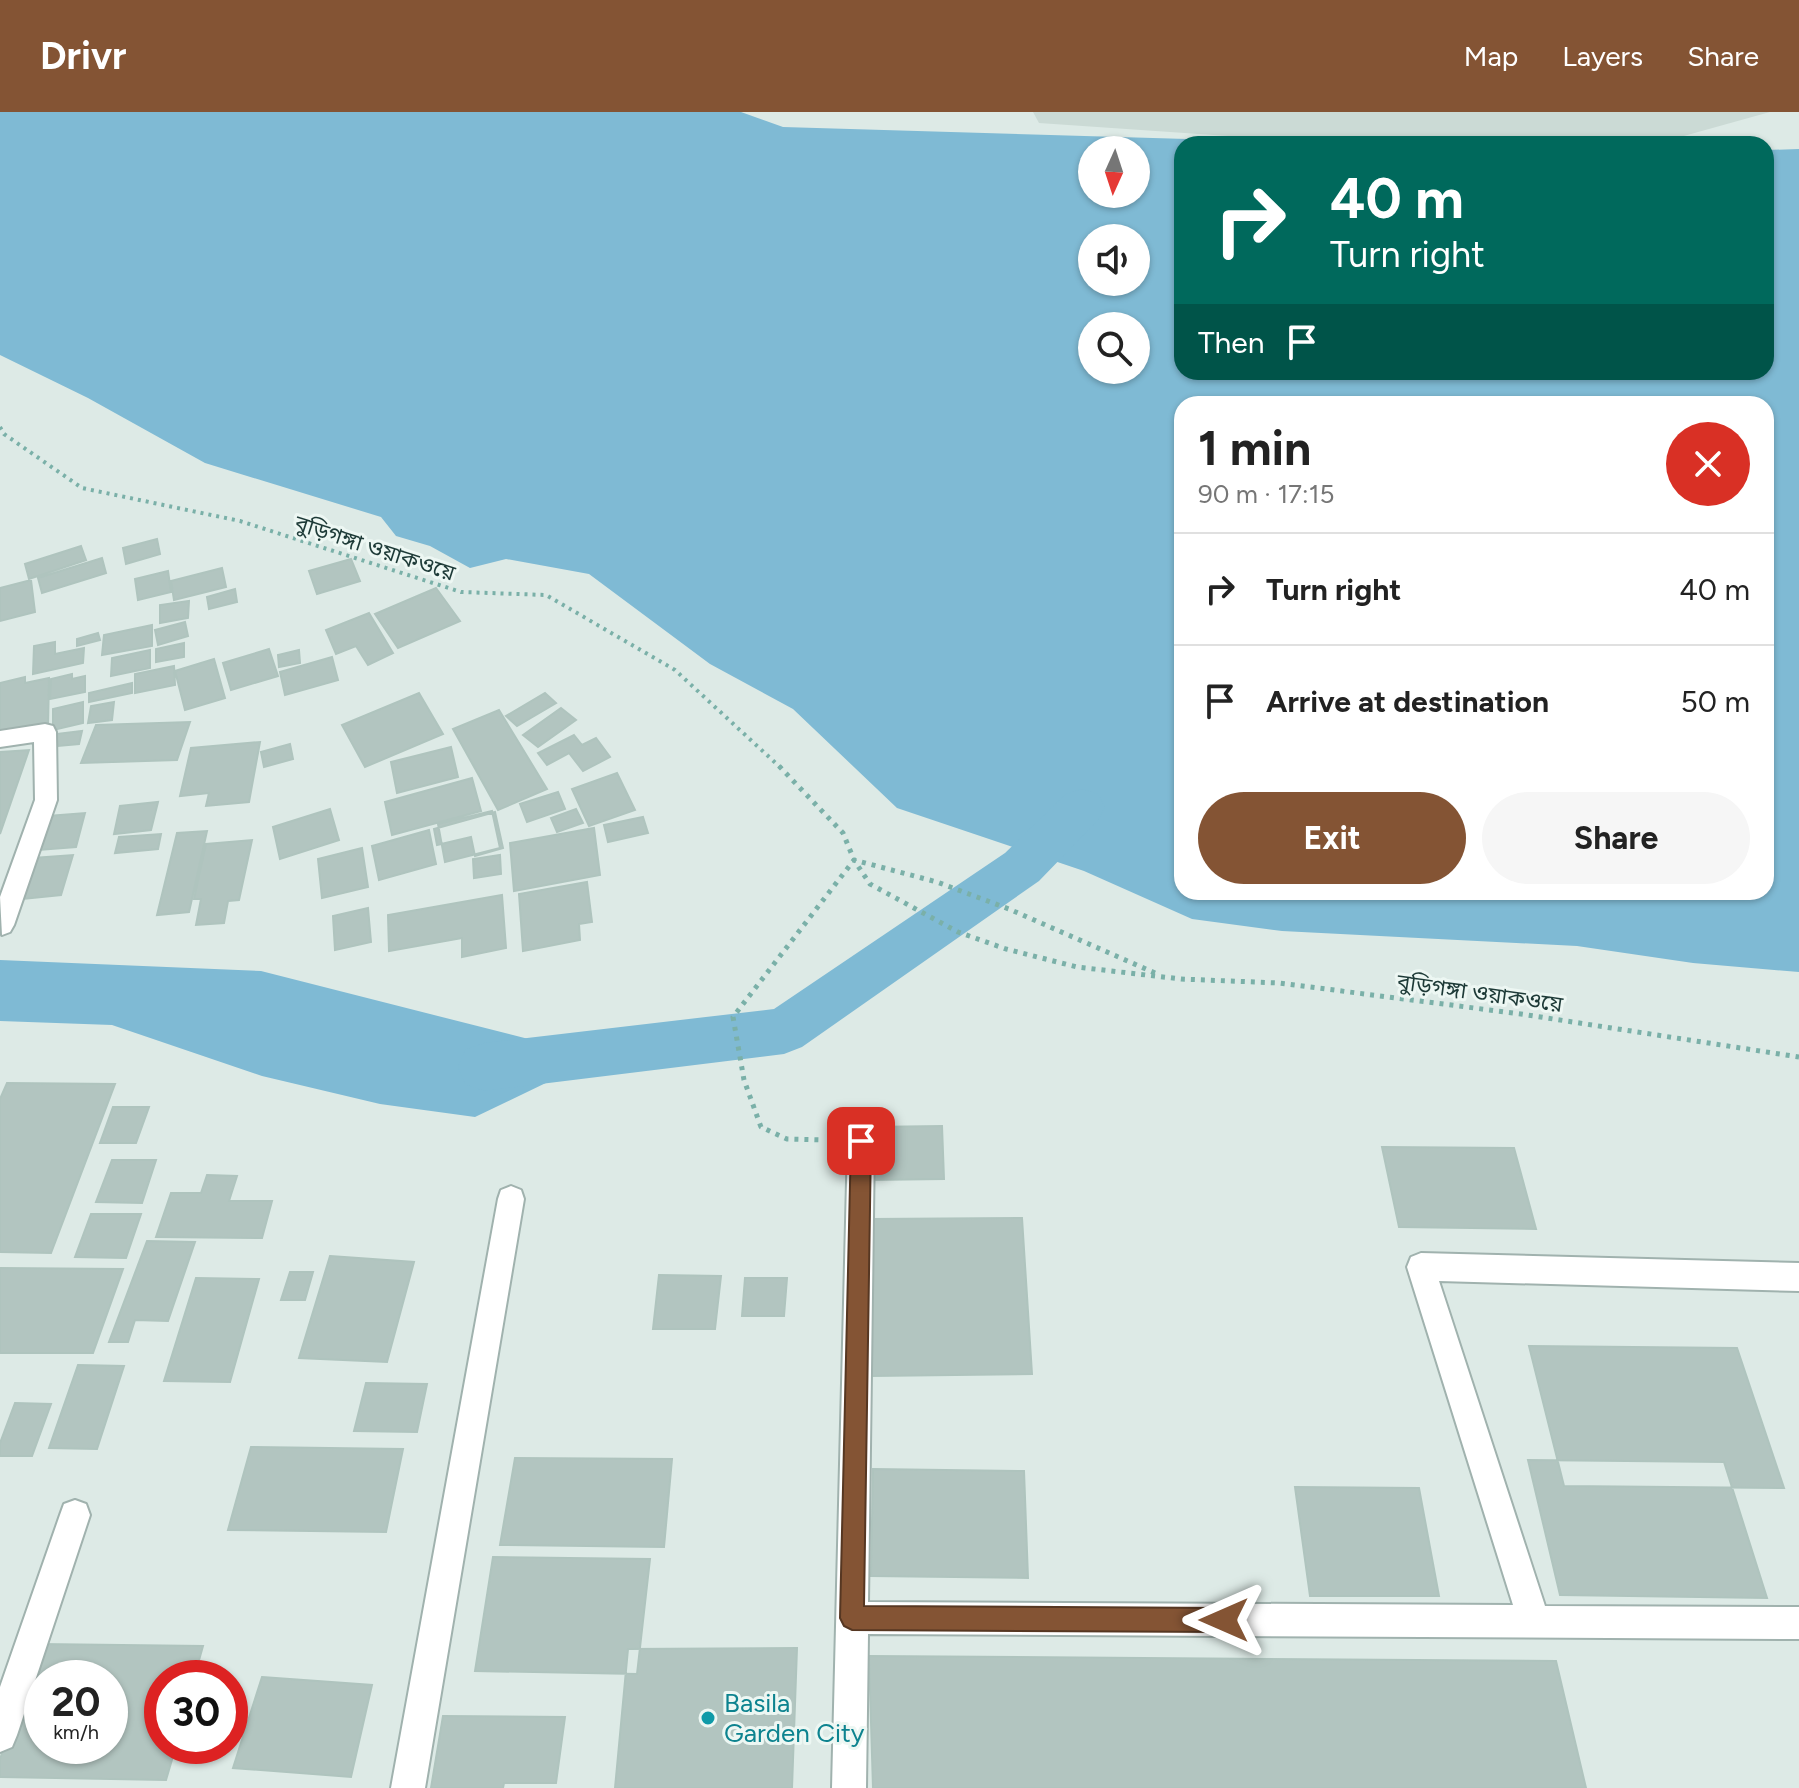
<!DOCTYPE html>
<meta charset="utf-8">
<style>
:root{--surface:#fff;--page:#f6f6f6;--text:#222;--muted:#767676;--line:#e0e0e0;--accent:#845434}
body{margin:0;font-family:Figtree,"Noto Sans Bengali",sans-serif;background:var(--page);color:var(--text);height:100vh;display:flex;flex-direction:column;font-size:30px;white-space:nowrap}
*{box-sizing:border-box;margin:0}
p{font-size:26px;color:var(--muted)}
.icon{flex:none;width:44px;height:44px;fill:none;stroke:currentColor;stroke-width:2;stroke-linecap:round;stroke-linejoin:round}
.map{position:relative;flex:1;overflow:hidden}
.sheet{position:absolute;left:1174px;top:284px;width:600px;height:504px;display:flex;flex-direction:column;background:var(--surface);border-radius:24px;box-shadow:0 2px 6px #0004}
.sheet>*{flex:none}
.guide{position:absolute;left:1174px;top:24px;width:600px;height:244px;border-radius:24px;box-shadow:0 2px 6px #0004;background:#00695c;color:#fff;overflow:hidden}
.needle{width:52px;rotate:183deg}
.fabs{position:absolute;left:1078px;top:24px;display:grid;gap:16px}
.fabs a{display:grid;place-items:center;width:72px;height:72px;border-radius:50%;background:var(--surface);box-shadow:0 2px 6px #0004;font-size:40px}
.speed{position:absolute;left:24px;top:1548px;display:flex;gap:16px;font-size:40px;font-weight:700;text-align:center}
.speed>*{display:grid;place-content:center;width:104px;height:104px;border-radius:50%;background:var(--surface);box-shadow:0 2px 6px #0004;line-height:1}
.speed small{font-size:20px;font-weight:400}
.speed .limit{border:12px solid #d22;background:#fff;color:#111}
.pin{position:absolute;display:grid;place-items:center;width:68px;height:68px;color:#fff;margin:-34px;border-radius:16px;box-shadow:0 4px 12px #0006}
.me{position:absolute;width:88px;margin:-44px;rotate:270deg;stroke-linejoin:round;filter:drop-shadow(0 0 6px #0008)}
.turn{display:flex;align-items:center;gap:28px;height:168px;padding:0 24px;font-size:36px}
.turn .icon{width:104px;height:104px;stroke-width:2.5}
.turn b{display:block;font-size:56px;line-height:68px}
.then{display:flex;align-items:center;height:76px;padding:0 24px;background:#0003;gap:16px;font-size:30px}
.round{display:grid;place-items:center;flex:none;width:84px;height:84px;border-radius:42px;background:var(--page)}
.overview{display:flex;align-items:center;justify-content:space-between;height:136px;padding:0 24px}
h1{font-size:48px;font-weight:700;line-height:60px}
.button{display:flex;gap:16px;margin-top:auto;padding:16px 24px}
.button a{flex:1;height:92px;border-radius:48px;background:var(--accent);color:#fff;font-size:32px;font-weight:700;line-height:92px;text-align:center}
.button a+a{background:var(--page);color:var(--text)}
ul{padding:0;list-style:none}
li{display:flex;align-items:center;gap:24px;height:112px;padding:0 24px;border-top:2px solid var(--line)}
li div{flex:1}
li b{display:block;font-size:30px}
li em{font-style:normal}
header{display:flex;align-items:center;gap:48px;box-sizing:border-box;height:112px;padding:0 40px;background:var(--accent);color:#fff}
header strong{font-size:38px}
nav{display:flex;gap:44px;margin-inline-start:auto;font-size:28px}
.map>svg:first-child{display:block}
</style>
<header>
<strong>Drivr</strong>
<nav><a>Map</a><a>Layers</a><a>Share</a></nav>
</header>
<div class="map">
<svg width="1799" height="1676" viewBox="0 0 1799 1676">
<rect width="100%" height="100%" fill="#ddeae6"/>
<path fill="#cbdad5" d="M1033,0H1770L1673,27L1587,32H1345L1039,11Z"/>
<path fill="#7fbad4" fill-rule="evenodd" d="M0,0H741L783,15L1187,27L1246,32H1182V260H1766V38L1799,37V860L1693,851L1577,834L1282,819L1192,807L1084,759L897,696L793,597L710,552L589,462L506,447L470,456L430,434L396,424L381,405L205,351L88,286L0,243ZM1092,38H1136V82H1092ZM1092,126H1136V170H1092ZM1092,214H1136V258H1092ZM1182,292H1766V780H1182Z
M0,848L261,859L548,932L552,968L475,1005L380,992L262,964L112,913L0,909Z"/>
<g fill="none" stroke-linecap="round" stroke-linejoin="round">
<path fill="#7fbad4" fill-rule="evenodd" d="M1082,677L1098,682L1105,695L1098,708L1039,769L802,935L784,942L484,979L465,972L458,955L465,938L484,931L774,897L1005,741L1066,682Z"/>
</g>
<path fill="#b2c5c0" stroke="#afc4be" stroke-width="2" fill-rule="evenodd" d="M157,427L160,442L126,452L123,436Z
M81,434L86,448L29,467L25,452Z
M102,446L106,461L42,481L38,466Z
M351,447L360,469L317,482L309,459Z
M222,456L226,475L174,488L171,469Z
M168,459L171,480L138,488L135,467Z
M31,468L35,500L0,509V476Z
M436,476L460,509L398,536L375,502Z
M235,477L237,490L209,497L207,485Z
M189,489L188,506L160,511V493Z
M369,501L393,541L368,553L356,534L336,542L326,518Z
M185,510L188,524L158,533L155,518Z
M152,513V534L102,543L104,523Z
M98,521L100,528L77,534V527Z
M55,530V542L84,536L83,551L33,562L34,534Z
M184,531V545L156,550V537Z
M269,537L278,564L231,578L223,551Z
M150,538V556L111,564L112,546Z
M299,538L300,551L279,555L278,543Z
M332,545L338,568L285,583L280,560Z
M214,547L225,586L185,598L175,559Z
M174,554L175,573L135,581V562Z
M72,562V567L85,564V580L50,587L51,567Z
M25,565V571L49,566L48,615L0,626V571Z
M132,571V581L89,590V581Z
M419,581L443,622L365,655L342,613Z
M545,581L556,591L517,614L506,604Z
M83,590V611L53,618V597Z
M114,590L112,608L88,611L91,594Z
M561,596L576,608L538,635L523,623Z
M499,598L547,677L498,698L453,617Z
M190,610L177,648L81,651L96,613Z
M82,619L79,632L58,634L56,622Z
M574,623L582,633L596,626L610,645L583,659L569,641L547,653L538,641Z
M260,630L249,690L206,694L209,681L180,684L191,636Z
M290,632L293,647L264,655L261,640Z
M451,635L458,665L397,681L391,650Z
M29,638L0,722V640Z
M617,661L635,698L589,714L572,677Z
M472,666L481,699L392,723L385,690Z
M558,680L565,697L527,710L520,692Z
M158,690L151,718L114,722L120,694Z
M330,697L339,728L280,747L273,715Z
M576,697L583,711L557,720L551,706Z
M492,699L500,736L445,750L438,712Z
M495,700L503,736L475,744L471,725L437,733L434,717Z
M85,701L76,735L39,738L48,704Z
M643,705L648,721L608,730L604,713Z
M594,716L600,763L514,779L510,731Z
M429,718L436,752L379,768L372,734Z
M207,719L189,800L157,803L177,721Z
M161,722L158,737L115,741L119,725Z
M252,728L239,788L228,789L224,811L196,813L201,787H194L206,732Z
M362,736L368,775L322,786L318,747Z
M73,743L61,783L21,787L33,746Z
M500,743L501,762L474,766L473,747Z
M587,770L592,810L579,812L580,828L523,839L519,782Z
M502,783L506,836L462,845V826L389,839L388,803Z
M368,796L371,830L335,838L333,804Z
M7,971L115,972L51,1141L0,1140V987Z
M113,995H149L136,1031H100Z
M942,1014L944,1067L869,1068V1015Z
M1382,1035L1514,1036L1536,1117L1399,1115Z
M112,1048H156L142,1091L96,1090Z
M207,1063L237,1064L229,1089H272L262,1126L156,1125L171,1081H201Z
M91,1102H141L126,1146L75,1145Z
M1022,1106L1032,1262L872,1264V1107Z
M147,1129L195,1130L168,1209L135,1208L128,1230H109Z
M330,1144L414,1150L387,1250L299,1246Z
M0,1156L123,1157L93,1241H0Z
M290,1160H313L305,1188H281Z
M659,1163L721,1164L715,1217H653Z
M196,1166L259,1167L230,1270L164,1269Z
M745,1166H787L784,1204H742Z
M1529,1234L1737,1236L1784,1376L1564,1374Z
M78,1253L124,1254L97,1337L49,1336Z
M366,1271L427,1272L417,1320L354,1319Z
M15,1291L51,1292L32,1344H0V1331Z
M251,1335L403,1337L386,1420L228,1418Z
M515,1346L672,1347L664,1435L500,1433Z
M1528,1348L1724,1350L1767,1486L1560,1483Z
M873,1357L1024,1359L1028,1466L871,1464Z
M1295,1375L1419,1376L1439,1484H1310Z
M493,1445L650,1447L637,1562L475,1559Z
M39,1532L203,1534L194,1566H162V1634H176L166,1668L0,1665V1647ZM42,1566H110V1634H42Z
M797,1536L792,1676H615L628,1537Z
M869,1544L1556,1549L1586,1676H873Z
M262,1565L372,1573L351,1665L233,1656Z
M443,1604L565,1605L556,1671H504L503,1676H431Z"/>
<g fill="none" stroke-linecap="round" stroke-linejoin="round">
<defs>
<path id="minor" d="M45,612L53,614L56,620L57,688L14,813L10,820L2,823L0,785L35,688L34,630L0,635V619Z
M861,1017L870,1020L874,1029L868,1490L1513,1493L1407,1155L1411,1145L1421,1141L1799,1151V1179L1439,1169L1545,1494L1799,1495V1527L868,1522L866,1676H832L848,1029L852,1020Z
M511,1074L521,1078L524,1087L425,1676H391L498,1087L501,1078Z
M75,1388L86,1392L90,1403L17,1623L12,1635L0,1640V1575L60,1403L64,1392Z"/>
</defs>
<use href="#minor" stroke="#a0b2ae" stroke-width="4"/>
<path stroke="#7ab0a8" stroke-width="4" stroke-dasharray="3 5" stroke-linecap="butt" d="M0,315L4,322L82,376L240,409L461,480L546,483L675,558L781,656"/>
<path stroke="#7ab0a8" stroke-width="5" stroke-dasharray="4 6" stroke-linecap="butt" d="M779,654L843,721L854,748L733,905L744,968L761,1015L787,1027L824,1028
M1155,861L1009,797L937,770L854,748L870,772L958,820L1006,837L1077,855L1181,867L1279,871L1521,902L1799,945"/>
<use href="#minor" fill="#fff" fill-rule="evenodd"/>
</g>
<path fill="#845434" stroke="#563722" stroke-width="2" d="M861,1020L868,1023L871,1029L864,1494L1224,1496L1233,1499L1236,1508L1233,1516L1224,1520L852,1518L844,1514L840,1506L851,1029L854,1023Z"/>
<circle fill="#0f9aa8" stroke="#edf7f3" stroke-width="3" cx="708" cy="1606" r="8"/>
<g text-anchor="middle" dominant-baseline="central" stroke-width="6" stroke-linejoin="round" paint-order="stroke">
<g font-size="22" fill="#1d3a37" stroke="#edf7f3">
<text transform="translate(375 436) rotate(18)">বুড়িগঙ্গা ওয়াকওয়ে</text>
<text transform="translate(1480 881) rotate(8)">বুড়িগঙ্গা ওয়াকওয়ে</text>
</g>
<g font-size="26" fill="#0d838f" stroke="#edf7f3" text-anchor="start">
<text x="724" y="1591">Basila<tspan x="724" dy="30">Garden City</tspan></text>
</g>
</g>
</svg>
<div class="fabs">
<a><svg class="needle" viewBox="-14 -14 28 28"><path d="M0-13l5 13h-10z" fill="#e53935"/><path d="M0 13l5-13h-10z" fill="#767676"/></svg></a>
<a><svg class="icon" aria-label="sound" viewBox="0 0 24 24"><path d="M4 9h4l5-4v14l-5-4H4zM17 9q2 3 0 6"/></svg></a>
<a><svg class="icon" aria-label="search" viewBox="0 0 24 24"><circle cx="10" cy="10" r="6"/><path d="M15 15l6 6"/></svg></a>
</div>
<div class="speed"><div>20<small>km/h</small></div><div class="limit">30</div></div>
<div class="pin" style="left:861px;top:1029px;background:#d93025"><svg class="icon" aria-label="arrive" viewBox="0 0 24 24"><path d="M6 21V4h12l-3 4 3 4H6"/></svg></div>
<svg class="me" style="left:1224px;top:1508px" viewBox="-20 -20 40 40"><path d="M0-17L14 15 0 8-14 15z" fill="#845434" stroke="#fff" stroke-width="4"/></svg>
<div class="guide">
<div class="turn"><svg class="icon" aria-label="right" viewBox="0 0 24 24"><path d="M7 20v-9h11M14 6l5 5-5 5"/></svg><div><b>40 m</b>Turn right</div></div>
<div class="then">Then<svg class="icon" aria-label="arrive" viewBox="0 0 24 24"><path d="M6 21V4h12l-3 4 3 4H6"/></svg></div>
</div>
<section class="sheet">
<div class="overview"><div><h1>1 min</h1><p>90 m · 17:15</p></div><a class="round" style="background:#d93025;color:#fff"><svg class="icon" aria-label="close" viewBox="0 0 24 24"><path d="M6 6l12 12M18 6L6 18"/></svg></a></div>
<ul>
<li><svg class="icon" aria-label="right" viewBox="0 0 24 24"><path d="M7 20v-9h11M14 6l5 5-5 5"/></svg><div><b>Turn right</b></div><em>40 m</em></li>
<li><svg class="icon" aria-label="arrive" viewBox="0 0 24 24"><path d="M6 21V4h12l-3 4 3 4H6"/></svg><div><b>Arrive at destination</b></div><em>50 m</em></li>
</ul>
<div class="button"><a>Exit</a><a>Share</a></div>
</section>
</div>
